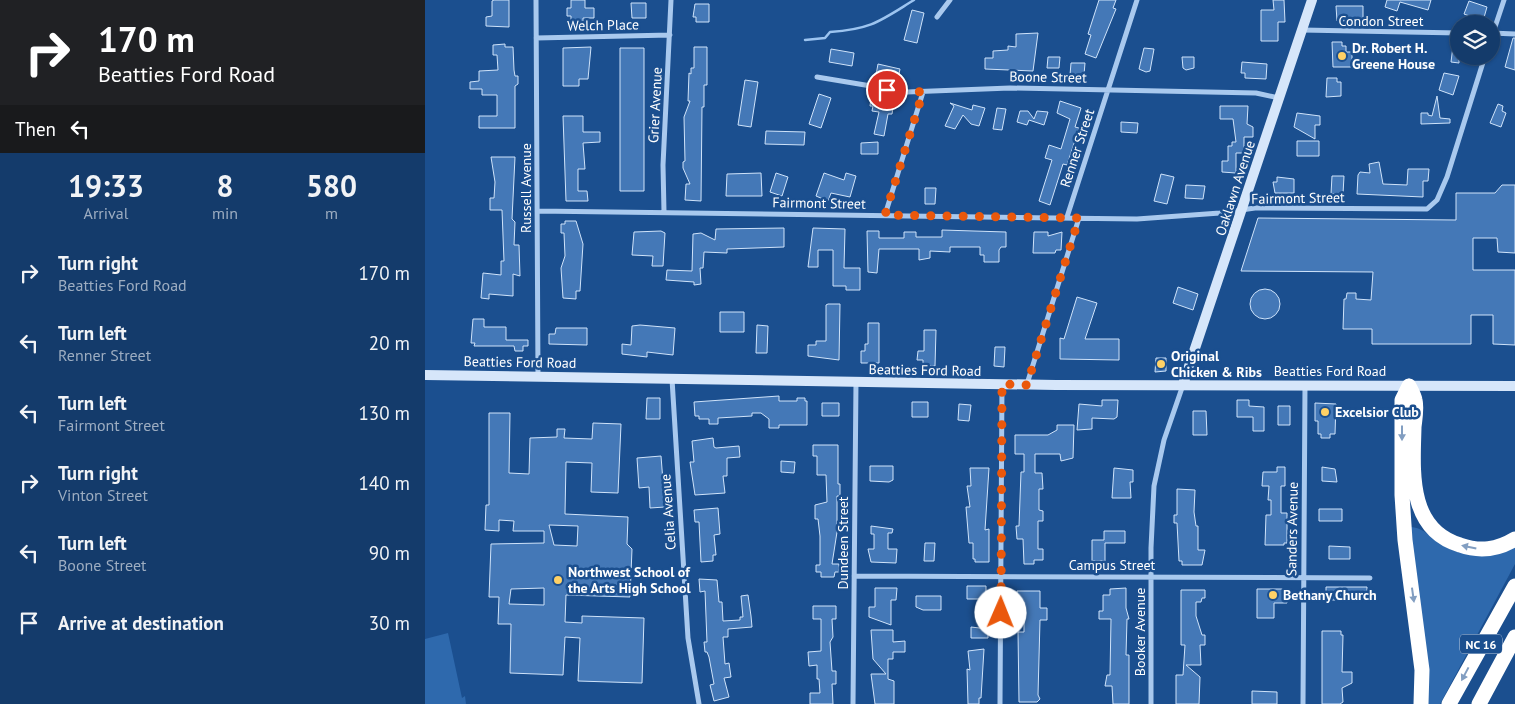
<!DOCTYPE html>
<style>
:root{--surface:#143b6b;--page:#214673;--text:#f1f3f6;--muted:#9dadc1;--line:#33557e}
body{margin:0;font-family:"PT Sans",sans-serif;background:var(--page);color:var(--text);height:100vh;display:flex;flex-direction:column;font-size:19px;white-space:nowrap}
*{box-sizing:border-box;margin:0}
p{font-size:16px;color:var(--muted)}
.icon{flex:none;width:28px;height:28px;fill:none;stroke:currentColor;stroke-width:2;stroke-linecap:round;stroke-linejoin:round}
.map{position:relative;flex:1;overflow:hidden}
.sheet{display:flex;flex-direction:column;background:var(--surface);width:425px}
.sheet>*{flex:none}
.guide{background:#202124;color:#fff;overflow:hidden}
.buttons{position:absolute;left:1025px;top:15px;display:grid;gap:10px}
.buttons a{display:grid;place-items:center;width:50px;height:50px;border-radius:50%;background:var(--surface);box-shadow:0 1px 4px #0004,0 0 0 1px var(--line);font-size:25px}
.pin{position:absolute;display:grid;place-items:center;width:42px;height:42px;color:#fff;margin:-21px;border:2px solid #fff;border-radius:50%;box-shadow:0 1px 5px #0007}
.me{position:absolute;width:55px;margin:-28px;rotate:1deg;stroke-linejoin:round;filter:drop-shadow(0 0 4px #0008)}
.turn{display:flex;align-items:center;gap:18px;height:105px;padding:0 15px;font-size:22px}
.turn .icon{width:65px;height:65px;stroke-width:2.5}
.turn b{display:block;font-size:35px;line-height:42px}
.then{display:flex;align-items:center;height:48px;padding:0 15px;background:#0003;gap:10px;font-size:19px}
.eta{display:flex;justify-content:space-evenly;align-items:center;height:85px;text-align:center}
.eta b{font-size:30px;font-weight:800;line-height:35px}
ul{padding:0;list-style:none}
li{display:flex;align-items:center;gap:15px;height:70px;padding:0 15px}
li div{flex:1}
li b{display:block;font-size:19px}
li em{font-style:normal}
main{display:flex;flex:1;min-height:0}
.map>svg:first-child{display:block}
</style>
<main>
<section class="sheet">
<div class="guide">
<div class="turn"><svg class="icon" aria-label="right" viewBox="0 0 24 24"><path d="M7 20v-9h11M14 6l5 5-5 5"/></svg><div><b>170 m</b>Beatties Ford Road</div></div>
<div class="then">Then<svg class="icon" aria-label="left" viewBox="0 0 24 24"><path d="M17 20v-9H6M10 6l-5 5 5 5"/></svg></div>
</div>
<div class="eta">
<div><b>19:33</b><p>Arrival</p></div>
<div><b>8</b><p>min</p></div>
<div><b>580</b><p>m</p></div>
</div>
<ul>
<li><svg class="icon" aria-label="right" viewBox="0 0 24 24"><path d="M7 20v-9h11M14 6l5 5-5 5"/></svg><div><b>Turn right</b><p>Beatties Ford Road</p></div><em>170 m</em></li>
<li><svg class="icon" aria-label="left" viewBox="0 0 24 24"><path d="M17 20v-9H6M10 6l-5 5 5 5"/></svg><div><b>Turn left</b><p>Renner Street</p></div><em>20 m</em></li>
<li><svg class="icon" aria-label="left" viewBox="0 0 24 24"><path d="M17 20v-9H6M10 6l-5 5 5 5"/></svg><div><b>Turn left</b><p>Fairmont Street</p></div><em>130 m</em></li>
<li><svg class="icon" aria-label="right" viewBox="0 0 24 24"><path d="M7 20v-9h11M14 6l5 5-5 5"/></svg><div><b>Turn right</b><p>Vinton Street</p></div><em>140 m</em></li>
<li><svg class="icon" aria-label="left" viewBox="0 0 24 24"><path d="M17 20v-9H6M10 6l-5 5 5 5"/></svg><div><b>Turn left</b><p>Boone Street</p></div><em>90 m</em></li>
<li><svg class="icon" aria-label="arrive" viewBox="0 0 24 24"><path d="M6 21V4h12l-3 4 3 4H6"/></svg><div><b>Arrive at destination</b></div><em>30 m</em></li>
</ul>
</section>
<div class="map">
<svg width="1090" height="704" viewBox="0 0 1090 704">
<rect width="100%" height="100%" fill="#1b4f8f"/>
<path fill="#2e69ad" d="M986,527C1004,528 1015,549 1034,552C1049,554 1075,548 1090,546V564L1015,704H1001Z
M23,633L37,698L40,696L41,704H0V639Z"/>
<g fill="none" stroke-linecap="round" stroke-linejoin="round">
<path stroke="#9cc4f0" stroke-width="2.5" d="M380,40L400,38L405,32C447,29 455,21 489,0"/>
</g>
<path fill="#4478b7" stroke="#cfe3fa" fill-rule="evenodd" d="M69,0H84V27L61,26V17L67,16V1Z
M146,0H160V8H169V18H158V24H146V16H142V8H146Z
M674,0H691L688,8L691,9L671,58L660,54L666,35L663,34Z
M848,0H859L860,22H853V41H836V10H849Z
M962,0H1006L1003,10L975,2L972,11L960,7Z
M1044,1L1062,7L1058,21L1039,14Z
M206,3H221V18H207Z
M270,4H284V22H271V17H268Z
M911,6H938V20L912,21Z
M487,10L499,13L492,43L479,40Z
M613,33L608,71L560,69V58H568V51L583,50V46L591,47V34Z
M1029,38H1034V63L1026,62Z
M1088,38H1090V70L1080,67Z
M907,42H917V46H921V52H927V67H908Z
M80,44V47H88L89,70L90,76H93V84L90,86V128H54V116H72V95H57V89H45V82L54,81V71L73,70L72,55H68V45Z
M166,47L163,79H154V86H138V48Z
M269,47H282V85H279V107H277L276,201L260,200L261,184H265L258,168V162L260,161L259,117L265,101H263L264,73L266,74V68H269Z
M195,48H219V191H195Z
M719,48L729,49L725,71L721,72L714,69Z
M406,49L429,53L427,66L404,62Z
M623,57H635L634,68H622Z
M757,57H769V68L761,70L758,68Z
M817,62L842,64L841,79L820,78V73H816Z
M646,63H660L659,75H645Z
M453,64L475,69L473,79L451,75Z
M1019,73L1034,76L1028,95L1014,90Z
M902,78H912V82H916V96L901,97Z
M320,80L333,82L326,127L313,125Z
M394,94L406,98L396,128L384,124Z
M1012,96L1015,118L1025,119V123L996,124V113H1003V115L1007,116Z
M446,98L469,102L467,114H463L459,136L449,134L454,112L447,111L448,106H445Z
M635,101L656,108L650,127L654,128L642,165L638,164L625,205L614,201L627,160L620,158L624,145L636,149L645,119L632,113Z
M525,103L547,110L548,105L560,108L554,126L546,124L538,115L530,129L520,126L529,106Z
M1073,104L1078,106L1077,111L1081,113L1076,127L1065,123Z
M795,106H823L822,124L828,127V137H819V153H811V173L797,172V161H803V146H807V142H811L808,119H795Z
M572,108L581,109L577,130L568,129Z
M595,111H603L609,119L612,111L623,112L619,125L604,120L602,125L592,122Z
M872,113L895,116V125H890V139L869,127Z
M138,116H158V132H175V142L158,143L160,169H153V191H162L163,201H141Z
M696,122L713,123L712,133L696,132Z
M341,131L380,132L379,145L340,144Z
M872,141H894V156H872Z
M453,142V154H436V143Z
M66,157H90L87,219L90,222L89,245H94L95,276L88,274V296L64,294V299L56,298L58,273L76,275V261H79L77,210H65V198H69L70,182Z
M954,162L958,184L982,185L983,169H1004L1003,181H998V197L932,194L933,175L935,172L945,173L944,164Z
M336,173L337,196H301L302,174Z
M351,173L363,177L357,196L345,192Z
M399,173L419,180L421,173L431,176L425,197L406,193L403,201L391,196Z
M736,174L749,177L742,204L729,201Z
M907,176H919L918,194H906Z
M852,177L869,179V193H850L848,182H852Z
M761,185L780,186L778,199L760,198Z
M1077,185H1090V253L1073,252L1072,238H1048V270H1090V345L1068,344V315H1046V344H947V329H918L919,299H921L922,293H931V299L946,300L948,272L816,271L833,218L1031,220V193H1070Z
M500,188H511L510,204H500Z
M140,221H151L158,244L155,291H151V299L138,298L136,268L140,256L139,233H136V224H140Z
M359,228V247L302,249V253L279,252L278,268H275L276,284L269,285V282L241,280L242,270L267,271L268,234L276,233L290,240L291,229Z
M388,228L420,229L419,268H435V290H421V286H408V250H393V267H383Z
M517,230L581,232V247H576L574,250V262H559V255H555V247H525V252L505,251V258L494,260V249H454L452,273L443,272L442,231H454V238H479V232H491V237H517Z
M236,231L240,233L238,266H227L228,256L207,255L209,232Z
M609,232H623V236L637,232L636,250H631L630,253H608Z
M753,287L773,294L768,310L748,303Z
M825 304a15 15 0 1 1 30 0a15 15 0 1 1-30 0Z
M652,297L672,303L660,339H694V360L635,359V338L639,339Z
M403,304H415L414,360L383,356V345H391V341H401V305Z
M295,312H319V332H295Z
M48,319H59V327H81V340H103V346H98V351H90L89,346H49L50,343H46Z
M443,323H454V363H436V351H440V344H443Z
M215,325L250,328L248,355L222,352V357L197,354V344L206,345L207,326Z
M332,325L343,326L342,353H331Z
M131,328H162V345L124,344V334H130Z
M499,330H511L510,366H498V360H492L493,351H499Z
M570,347H580L579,367L569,366Z
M731,358H741V371L730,372Z
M354,396V401H372V398H380V401H382V425H354V428H344V419L336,413H327V416L293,418V424H284V419H274V416H270L269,402Z
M222,398H235V419H221Z
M677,400H693L692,417L689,419L667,418V429L652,430L654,404L677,406Z
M812,400H824V406L839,407V431H828V417H812Z
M487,402H503V417H487Z
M397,403H414V416H397Z
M890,403L911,404L910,434H905V438H896V434H893V421H890Z
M534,404L546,405L544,421L533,420Z
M853,406H865V425H853Z
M768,411H781L782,435H768Z
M64,413H85L84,473L104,474L105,438L132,437V429H140L139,438L167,439L168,423L196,424L193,493L166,492L167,463L141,462L140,514L203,517L202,544L207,549L205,597L141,595L140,622L157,623V616L219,618L217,683L153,681L155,638L140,637L138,675L85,673L86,624H73L74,597H64L66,544L119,543V531H88L89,521L74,520V531L60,530L61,505H64ZM124,525L153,526L152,546L129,545ZM119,588V605L84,604L86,589Z
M632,425H649L648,458L636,461L635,454H610V473H617L618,489H614V510L618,511V521H613V549H618V560H609V564H599L598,539H592L591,526H594L596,472H599V454H590V435H623L632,430Z
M288,438L289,447L291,448L314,446L315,457L302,458V476H298L300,493L270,495L265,462H269L267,441Z
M388,445H413V484H415V496H412V532L407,564H414V572H410L409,577H396V572H391V565H395V536L393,519H390V505L402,502L401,475H392V456H388Z
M236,456L240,507L225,508L224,487L214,488L212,458Z
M356,461L370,462L369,473L356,472Z
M445,466H468V480L464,482L445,481Z
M852,467H860V486H856V513H862V543H859V545H840L841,515H846V500H843L844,486H837L838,472H852Z
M897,467L910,469L912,482L897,481Z
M545,468H564L560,530L564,529V562H550V559H548V543H544L541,507H545L542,486H546Z
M689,468L708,470V482H705L706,498H687Z
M752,489L770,490L769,512L771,526H773V550H780L777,565H757V561H754L752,523H749V515H752Z
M293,508L295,534L289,535L291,555H288V561L276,562L274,522H270L269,510Z
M894,509H917V521H894Z
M446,526L468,529L467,533H463V549H472L471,563L446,562L443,549H449V534H446Z
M679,531H700V543H680V561H667V540H679Z
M500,543H510L509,561H499Z
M904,546L925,547V559H904Z
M274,579L292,580L294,602H297L298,621L315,620V617H318L316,596L323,595L326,616L327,627L303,629V637H298L300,664L304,663L306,677L299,678L304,697L289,701L285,685L289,684L284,657L282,652H280L279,642H282L280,591L275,592Z
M542,586H561V599H542Z
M901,587H942V600H901Z
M450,588H472L471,600H466V625L444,617V607H450Z
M701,588V608L704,619H702L701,655H704V704H688L687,686H680L682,675H685L686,619H674V611H678V595H685V589Z
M832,589H861L862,603H849V618H832Z
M756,590H780V598H777L776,602H771V616L777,635H780V645H775L776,665H761L775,677L774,704H751V675H758L760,645H756Z
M592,591H615V608H622V620H615L613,695L615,699L612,702H594L593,632H599V602H592Z
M491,596H516V610H498L491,607Z
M388,606H411V619H407L408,637L405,642L407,671H411V684H407L408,704H385V693H395L394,679H392V665L384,666L383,652L396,651V619H388Z
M546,627L563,629V638H546Z
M446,630H468V642L480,641V652H468V659H463V679L469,681V704H450L446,674H461L448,659Z
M897,631H916V635H918L917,672H927V683L917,688L918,702L915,704H897Z
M559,649L556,698H554V704H543L542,669L545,670L543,651Z
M827,691L852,692V704H827Z"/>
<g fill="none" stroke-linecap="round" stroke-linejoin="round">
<path stroke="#a9c9ee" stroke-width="5" d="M111,0L113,376
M512,17L525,0
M877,30L1034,33
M1066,33L1090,34
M111,38L245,35
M1066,39L1079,0
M392,77L482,92L585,88L831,93L854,98
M112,211L712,219L795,213L830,208L1002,209L1012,200L1022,177L1060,56
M239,212L238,165L246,0
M460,215L498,92
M642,217L712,0
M247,379L263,638L274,704
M602,384L654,218
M429,576L945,578
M428,704L431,382
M575,704L577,384
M726,704V548L729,486L739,440L758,385
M878,704L880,385"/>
<path stroke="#d6e6fa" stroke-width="10" d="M0,375L631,385L1090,386
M758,384L887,0"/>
<path stroke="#fff" stroke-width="15" d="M984,386L977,400V495L980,540L997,670L996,704
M984,386C986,390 989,395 990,400C992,408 990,418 989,427C988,470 982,529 1035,545C1055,552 1072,550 1090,539
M1024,704L1090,586
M1054,704L1090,637"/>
</g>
<defs><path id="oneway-solid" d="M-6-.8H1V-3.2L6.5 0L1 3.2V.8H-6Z" transform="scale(1.25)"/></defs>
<g fill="#829ec1">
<use href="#oneway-solid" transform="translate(977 433) rotate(90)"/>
<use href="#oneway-solid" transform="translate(1044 547) rotate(-168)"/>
<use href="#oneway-solid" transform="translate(988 595) rotate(82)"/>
<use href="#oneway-solid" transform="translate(1040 674) rotate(118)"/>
</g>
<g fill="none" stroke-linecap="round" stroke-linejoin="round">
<path stroke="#ea580c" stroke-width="9" stroke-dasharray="0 16.2" d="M462,90L498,92L460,215L654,218L602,385L577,384L576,613"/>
</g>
<g fill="#ffd166" stroke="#1b4f8f" stroke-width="2">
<circle cx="917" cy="56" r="5"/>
<circle cx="736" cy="364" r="5"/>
<circle cx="900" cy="412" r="5"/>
<circle cx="133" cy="580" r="5"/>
<circle cx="848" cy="595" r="5"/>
</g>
<g text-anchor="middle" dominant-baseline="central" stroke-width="5" stroke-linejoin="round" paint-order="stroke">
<rect fill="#1b4f8f" stroke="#bbcadd" stroke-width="1" x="1035" y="634.5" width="42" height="19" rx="4"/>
<g font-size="12" font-weight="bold" fill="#fff">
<text x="1056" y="644">NC 16</text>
</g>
<g font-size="14" fill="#fff" stroke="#1b4f8f">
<text x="956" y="21">Condon Street</text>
<text transform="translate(178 25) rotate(-1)">Welch Place</text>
<text transform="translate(623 77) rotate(1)">Boone Street</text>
<text transform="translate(230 105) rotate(-87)">Grier Avenue</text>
<text transform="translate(652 148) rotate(-72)">Renner Street</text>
<text transform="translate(101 188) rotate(-90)">Russell Avenue</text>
<text transform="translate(810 188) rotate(-72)">Oaklawn Avenue</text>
<text transform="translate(873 198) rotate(-1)">Fairmont Street</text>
<text transform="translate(394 203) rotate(1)">Fairmont Street</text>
<text transform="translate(95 362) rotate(1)">Beatties Ford Road</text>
<text transform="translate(500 370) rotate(1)">Beatties Ford Road</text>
<text x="905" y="371">Beatties Ford Road</text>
<text transform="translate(243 512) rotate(-94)">Celia Avenue</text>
<text transform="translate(867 529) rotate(-89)">Sanders Avenue</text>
<text transform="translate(418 543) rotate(-90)">Dundeen Street</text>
<text x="687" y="565">Campus Street</text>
<text transform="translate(715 632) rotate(-90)">Booker Avenue</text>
</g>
<g font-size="14" font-weight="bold" fill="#fff" stroke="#1b4f8f" text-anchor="start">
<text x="927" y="48">Dr. Robert H.<tspan x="927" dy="16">Greene House</tspan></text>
<text x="746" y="356">Original<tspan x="746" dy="16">Chicken &amp; Ribs</tspan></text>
<text x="910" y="412">Excelsior Club</text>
<text x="143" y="572">Northwest School of<tspan x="143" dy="16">the Arts High School</tspan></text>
<text x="858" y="595">Bethany Church</text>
</g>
</g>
</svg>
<div class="buttons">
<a><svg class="icon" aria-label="layers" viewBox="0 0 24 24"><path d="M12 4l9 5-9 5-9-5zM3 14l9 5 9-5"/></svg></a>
</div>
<div class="pin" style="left:462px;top:90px;background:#d93025"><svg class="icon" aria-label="arrive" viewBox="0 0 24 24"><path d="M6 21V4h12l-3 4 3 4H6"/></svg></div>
<svg class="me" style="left:576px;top:613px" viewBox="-20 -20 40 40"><circle r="19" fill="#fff"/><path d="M0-13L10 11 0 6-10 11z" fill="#ea580c"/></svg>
</div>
</main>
